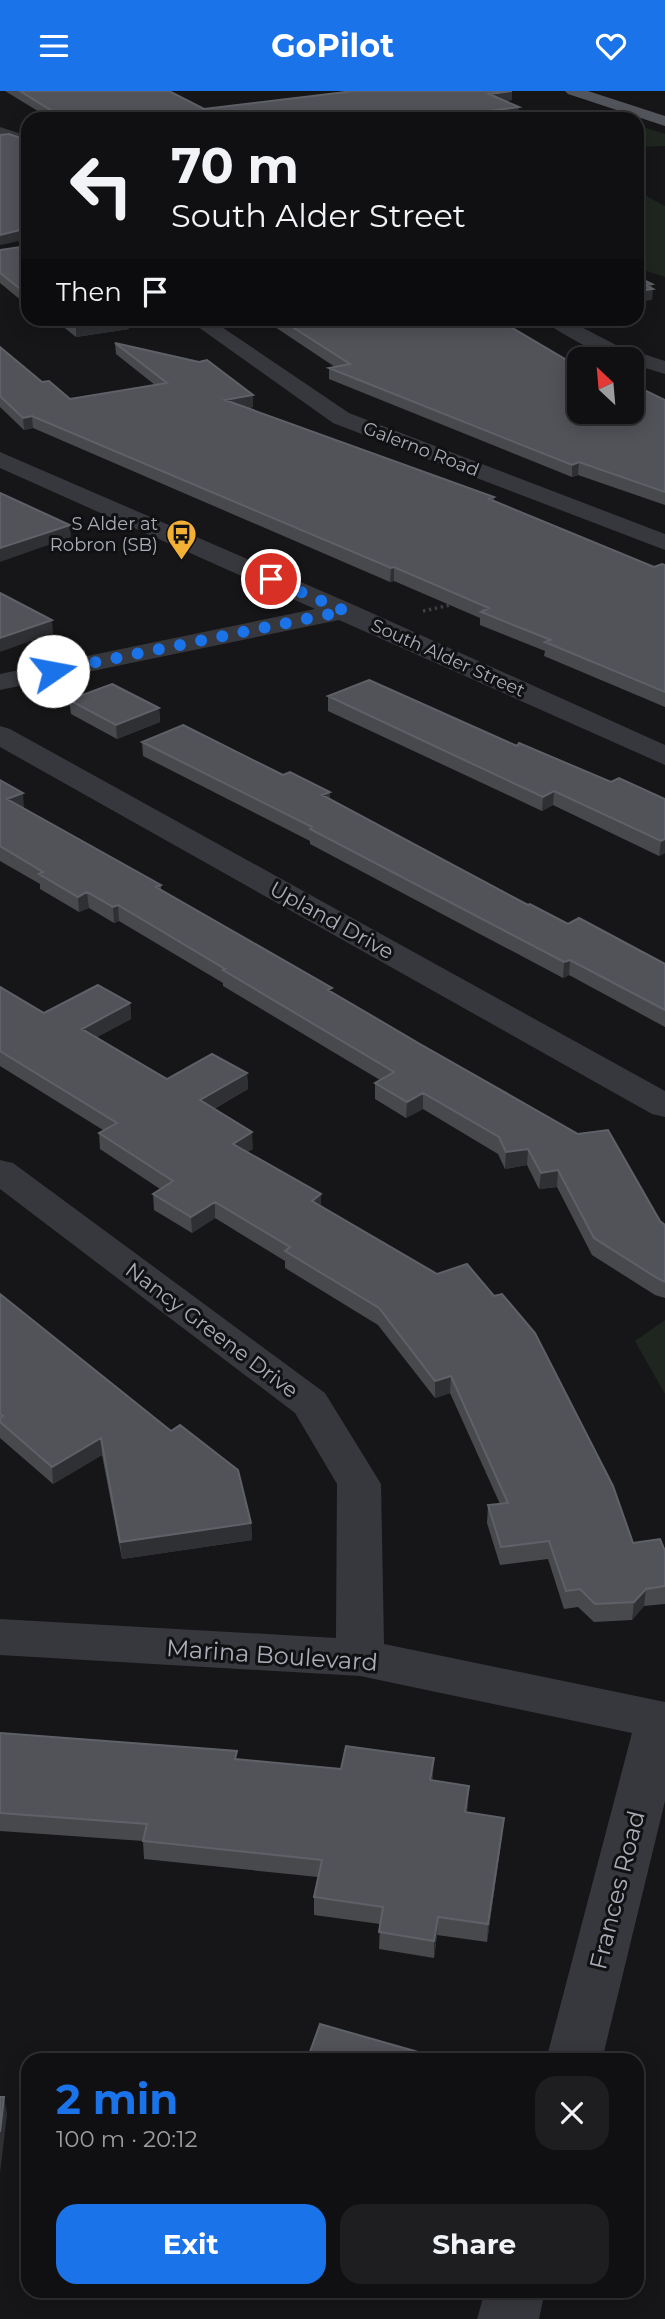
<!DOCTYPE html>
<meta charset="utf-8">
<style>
:root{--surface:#101012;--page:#1e1e20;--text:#f1f3f6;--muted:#9c9d9f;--line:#303032;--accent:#1a73e8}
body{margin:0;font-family:Montserrat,sans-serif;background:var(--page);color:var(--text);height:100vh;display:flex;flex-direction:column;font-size:26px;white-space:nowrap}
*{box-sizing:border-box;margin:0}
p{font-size:23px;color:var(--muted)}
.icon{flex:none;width:38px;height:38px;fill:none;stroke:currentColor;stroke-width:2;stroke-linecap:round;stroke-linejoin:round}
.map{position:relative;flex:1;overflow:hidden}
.sheet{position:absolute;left:21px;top:1962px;width:623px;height:245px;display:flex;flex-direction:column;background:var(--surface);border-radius:21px;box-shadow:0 4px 18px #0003,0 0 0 2px var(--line)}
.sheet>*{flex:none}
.banner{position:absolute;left:21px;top:21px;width:623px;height:214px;border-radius:21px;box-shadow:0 4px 18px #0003,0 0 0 2px var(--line);background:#101012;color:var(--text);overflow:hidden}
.needle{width:46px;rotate:334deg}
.buttons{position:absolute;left:567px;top:256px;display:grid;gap:14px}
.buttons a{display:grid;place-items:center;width:77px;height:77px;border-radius:14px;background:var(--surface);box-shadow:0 4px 18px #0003,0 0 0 2px var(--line);font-size:35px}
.pin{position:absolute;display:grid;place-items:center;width:60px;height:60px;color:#fff;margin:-30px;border:4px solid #fff;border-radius:50%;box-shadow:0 2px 7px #0007}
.me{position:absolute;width:77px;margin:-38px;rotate:78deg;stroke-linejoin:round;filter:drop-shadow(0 0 5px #0008)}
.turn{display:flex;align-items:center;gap:24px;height:147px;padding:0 35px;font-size:32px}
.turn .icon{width:91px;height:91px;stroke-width:2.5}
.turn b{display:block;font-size:49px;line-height:60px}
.then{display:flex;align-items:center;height:66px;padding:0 35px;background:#0003;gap:14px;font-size:26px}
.round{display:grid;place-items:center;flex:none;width:74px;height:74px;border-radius:21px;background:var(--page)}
.headline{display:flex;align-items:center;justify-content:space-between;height:119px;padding:0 35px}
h1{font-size:42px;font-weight:700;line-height:52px;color:var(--accent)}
.button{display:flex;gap:14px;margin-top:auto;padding:14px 35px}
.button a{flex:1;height:80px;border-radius:21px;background:var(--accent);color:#fff;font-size:28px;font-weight:700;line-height:80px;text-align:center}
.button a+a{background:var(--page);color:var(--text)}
header{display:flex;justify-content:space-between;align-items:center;height:91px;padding:0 35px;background:var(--accent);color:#fff;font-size:32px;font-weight:700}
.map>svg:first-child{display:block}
</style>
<header><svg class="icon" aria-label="menu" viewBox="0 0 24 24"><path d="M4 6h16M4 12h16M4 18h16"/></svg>GoPilot<svg class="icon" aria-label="heart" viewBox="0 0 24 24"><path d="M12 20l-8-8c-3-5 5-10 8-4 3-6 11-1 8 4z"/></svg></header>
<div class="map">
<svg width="665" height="2228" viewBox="0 0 665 2228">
<rect width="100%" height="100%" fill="#161618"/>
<path fill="#1e261f" d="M637,34L665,43V55L637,56Z
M637,100L665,115V186L637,177Z
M665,1229V1303L635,1250Z"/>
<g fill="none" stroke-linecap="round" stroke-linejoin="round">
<path stroke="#3d3f44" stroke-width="3.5" stroke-dasharray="2.5 3.5" stroke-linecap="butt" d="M423,520L455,513"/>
<path fill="#37383d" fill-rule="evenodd" d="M0,36L28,45V56L0,46Z
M187,228H210L349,322L665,443V459L333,332Z
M542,228H566L616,254L665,270V283L632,273V268C600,268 572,247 545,232Z
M0,361L354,514L665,654V674L339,529L0,599V583L315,518L0,377Z
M0,635L10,638L665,1000V1026L652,1023L0,656Z
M0,1069L13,1072L325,1302L381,1393L384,1553L665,1611V1710L602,1969H546L632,1642L360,1585L0,1564V1528L336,1547L337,1393L295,1322L0,1098Z
M485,2200H545L539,2228H477Z"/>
<path fill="#53555c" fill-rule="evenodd" d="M565,0H588L665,25V35L568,3Z"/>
</g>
<path fill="#47494d" d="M5,0H169L204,18L344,1L342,0H512V9L505,10L519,16V25L498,28H51Z
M28,153V215L0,192V159L28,155Z
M44,228H128L129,238L76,246L56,230L48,231Z
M263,228H497L577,275L665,309V414L578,384L572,386L329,288V277L335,276Z
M115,252L253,316L248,317L494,406V410L654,476L665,474V616L544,565L545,560L480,534V527L394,490L390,491L33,337L24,339L0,316V256L42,291L70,308L155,294L116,263Z
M328,605L517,655L611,691L665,708V762L659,765L553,714L542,720L328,620Z
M69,609L159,617L160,631L117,648L71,623Z
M142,651L283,684L330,701V708L528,814L568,833L665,873V936L569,884L563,887L310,753V750L143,665Z
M0,689L24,717H23L161,794V799L332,901L665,1134V1207L655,1204L592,1164L557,1096L539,1098L527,1074L505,1078L498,1063L423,1018L406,1027L375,1008V992L380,989L223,895V892L119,830L114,832L89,817L79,821L40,798V793L0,770Z
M0,896L44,922L130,912L131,928L97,946L167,988L247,982L248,998L214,1018L253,1058L247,1061L321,1103V1115L633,1452L665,1460V1513L644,1515L632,1529L594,1531L578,1516L564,1518L548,1468L500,1474L487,1432L488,1414L500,1413L450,1302L435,1307L378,1234L285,1177V1170L215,1127L192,1142L154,1119L153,1103L160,1098L100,1058L99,1042L103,1039L0,975Z
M0,1203L251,1432L252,1449L122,1468L102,1364L53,1393L0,1347Z
M0,1642L237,1668L341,1678L433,1684L432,1690L468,1712L467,1722L502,1744L487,1851L437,1844L434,1867L379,1858L380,1833L314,1824V1806L318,1786L144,1768L143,1750L0,1740Z"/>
<path fill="#2f3033" d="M512,0V9L489,12V3Z
M519,16V25L498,28H426Z
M28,136V146L24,147V149L0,154V144Z
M652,193V198H653L652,209L637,211V200L646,194Z
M48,228H55L56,230L48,231Z
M128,228L129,238L76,246V235Z
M253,304V316L225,321V309Z
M32,325L33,337L24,339L23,327Z
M579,371L578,384L572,386V374Z
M70,434L71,446L0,471V457Z
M394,476V490L390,491L391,477Z
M52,529L53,542L0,561V547Z
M159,617L160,631L117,648L116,634Z
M554,700L553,714L542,720L543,706Z
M330,701V715L322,704Z
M23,702L24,717L8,723L7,708Z
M665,748V762L659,765L661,750Z
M87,801L89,817L79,821L78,806Z
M118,814L119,830L114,832L113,816Z
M570,869L569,884L563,887L564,871Z
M130,912L131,928L83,953L82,938Z
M247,982L248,998L201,1025L200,1009Z
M423,1002V1018L406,1027L407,1011Z
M252,1041L253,1058L233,1069V1053Z
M528,1058L527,1074L505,1078L506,1061Z
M558,1079L557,1096L539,1098L541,1082Z
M321,1103V1120L312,1110Z
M215,1111V1127L192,1142L191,1126Z
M451,1285L450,1302L435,1307V1290Z
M101,1347L102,1364L53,1393L52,1376Z
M251,1432L252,1449L122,1468L120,1451Z
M646,1498L644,1515L632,1529L634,1511Z
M434,1667L433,1684L429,1707L430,1689Z
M469,1695L468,1712L464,1739L465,1721Z
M504,1727L502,1744L487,1851L488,1833Z
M438,1826L437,1844L434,1867V1850Z
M4,2006L7,2023L0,2082V2041Z"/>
<path fill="#525359" stroke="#5f6168" stroke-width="2" d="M20,0H169L204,18L354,0H512L489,3L519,16L426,28H65Z
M9,43L26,49L28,48V136L21,137L24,138L0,144V44Z
M28,153V204L0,182V159L28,155Z
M637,186L652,193L646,194L653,198L637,200Z
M66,228H125L76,235Z
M280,228H497L577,275H579V320H632V293L665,309V401L579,371L572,374L329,277L350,273Z
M115,252L199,271L207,269L253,304L225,309L494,406L489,408L654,476L662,473L665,474V601L545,551L551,549L481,521L489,517L394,476L391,477L32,325L23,327L0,305V256L42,291L49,290L70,308L167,292Z
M0,402L70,434L0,457Z
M0,502L52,529L0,547Z
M369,589L517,655L519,652L611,691L619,687L665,708V748L661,750L554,700L543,706L328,605Z
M112,593L159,617L116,634L69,609Z
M183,634L283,684L290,681L330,701L322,704L528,814L530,813L568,833L579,827L665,873V919L570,869L564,871L310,738L312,736L142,651Z
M0,689L23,702L7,708L161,794L156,796L332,897L328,899L420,953L578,1043L608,1039L660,1130L665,1134V1191L657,1187L594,1147L558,1079L541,1082L528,1058L506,1061L499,1046L423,1002L407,1011L375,992L394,981L223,879L225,878L118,814L113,816L87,801L78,806L39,783L43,781L0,755Z
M98,894L130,912L82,938L167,988L212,963L247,982L200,1009L252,1041L233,1053L321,1103L312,1110L437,1183L467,1173L494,1205L502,1203L535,1242L613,1395L633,1452L660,1448L665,1460V1495L646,1498L634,1511L595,1513L580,1498L566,1500L549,1450L501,1456L488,1414L508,1412L451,1285L435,1290L379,1217L285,1160L290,1156L215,1111L191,1126L153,1103L173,1090L99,1042L117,1032L0,960V896L44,922Z
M0,1203L171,1340L180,1334L238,1379L251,1432L120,1451L101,1347L52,1376L0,1331V1327L3,1325L0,1323Z
M0,1642L237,1660L235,1668L341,1678L346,1655L434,1667L430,1689L469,1695L465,1721L504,1727L488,1833L438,1826L434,1850L379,1841L383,1816L314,1806L322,1769L143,1750L147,1733L0,1722Z
M320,1933L425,1963L423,1969H307Z
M0,2006H4L0,2041Z"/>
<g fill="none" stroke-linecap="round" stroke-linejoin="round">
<path stroke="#1a73e8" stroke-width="12" stroke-dasharray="0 21.6" d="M53,580L345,520L271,488"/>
</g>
<defs>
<symbol id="bus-pin" viewBox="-11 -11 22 30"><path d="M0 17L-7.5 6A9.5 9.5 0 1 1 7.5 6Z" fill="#f2b134" stroke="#111113"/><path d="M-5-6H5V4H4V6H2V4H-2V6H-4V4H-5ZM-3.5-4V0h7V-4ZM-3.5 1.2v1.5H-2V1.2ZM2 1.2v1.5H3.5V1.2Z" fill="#111"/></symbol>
</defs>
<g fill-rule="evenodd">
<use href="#bus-pin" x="164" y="426" width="35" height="47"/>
</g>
<g text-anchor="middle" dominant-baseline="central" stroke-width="6" stroke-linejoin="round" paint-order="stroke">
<g font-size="18" fill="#a8adb8" stroke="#111113">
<text transform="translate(421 358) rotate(21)">Galerno Road</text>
<text transform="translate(448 567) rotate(24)">South Alder Street</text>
</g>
<g font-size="18" fill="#a8adb8" stroke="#111113" text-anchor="end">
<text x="158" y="433">S Alder at<tspan x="158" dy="21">Robron (SB)</tspan></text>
</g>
<g font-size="21" fill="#a8adb8" stroke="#111113">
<text transform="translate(332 829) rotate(29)">Upland Drive</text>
<text transform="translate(212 1239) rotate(37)">Nancy Greene Drive</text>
</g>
<g font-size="24" fill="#a8adb8" stroke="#111113">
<text transform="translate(272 1564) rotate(4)">Marina Boulevard</text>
<text transform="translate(617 1799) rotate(-76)">Frances Road</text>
</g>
</g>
</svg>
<div class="buttons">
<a><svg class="needle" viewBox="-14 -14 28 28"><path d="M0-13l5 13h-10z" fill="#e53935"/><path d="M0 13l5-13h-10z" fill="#9c9d9f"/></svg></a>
</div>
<div class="pin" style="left:271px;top:488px;background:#d93025"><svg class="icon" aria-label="arrive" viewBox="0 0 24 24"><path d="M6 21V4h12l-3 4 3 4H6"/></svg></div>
<svg class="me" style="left:53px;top:580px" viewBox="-20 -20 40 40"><circle r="19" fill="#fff"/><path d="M0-13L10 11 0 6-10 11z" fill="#1a73e8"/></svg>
<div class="banner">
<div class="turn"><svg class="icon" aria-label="left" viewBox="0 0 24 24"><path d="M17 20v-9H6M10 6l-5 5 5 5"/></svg><div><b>70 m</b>South Alder Street</div></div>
<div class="then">Then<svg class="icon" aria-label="arrive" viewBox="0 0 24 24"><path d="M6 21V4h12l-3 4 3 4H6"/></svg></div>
</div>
<section class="sheet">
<div class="headline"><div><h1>2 min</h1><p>100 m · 20:12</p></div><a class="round"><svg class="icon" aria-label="close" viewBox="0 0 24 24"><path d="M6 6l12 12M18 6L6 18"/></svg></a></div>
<div class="button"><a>Exit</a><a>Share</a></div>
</section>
</div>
